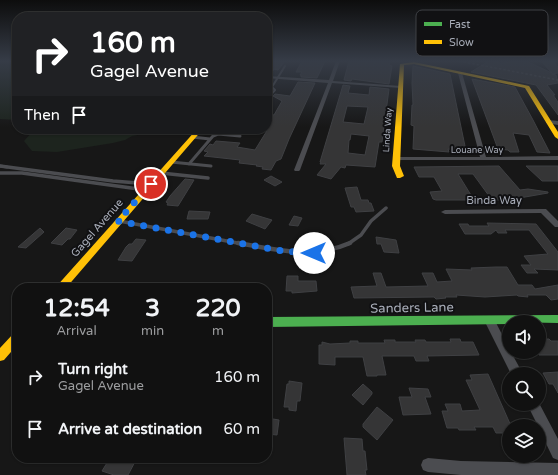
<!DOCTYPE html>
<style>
:root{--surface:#111;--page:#1a1a1a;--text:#f1f3f6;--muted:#9c9d9f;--line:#303131}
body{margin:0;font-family:"Varela Round",sans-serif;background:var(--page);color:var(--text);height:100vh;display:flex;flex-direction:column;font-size:15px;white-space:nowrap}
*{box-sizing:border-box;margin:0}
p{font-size:13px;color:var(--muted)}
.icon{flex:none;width:22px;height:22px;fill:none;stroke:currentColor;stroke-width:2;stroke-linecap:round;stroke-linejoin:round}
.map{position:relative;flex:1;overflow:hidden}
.details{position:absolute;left:12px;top:283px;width:260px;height:180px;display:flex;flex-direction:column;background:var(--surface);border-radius:16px;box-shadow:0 1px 3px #0004,0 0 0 1px var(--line)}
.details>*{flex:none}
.hud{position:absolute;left:12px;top:12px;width:260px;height:122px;border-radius:16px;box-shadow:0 1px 3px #0004,0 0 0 1px var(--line);background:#202124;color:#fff;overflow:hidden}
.buttons{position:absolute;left:502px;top:315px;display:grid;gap:8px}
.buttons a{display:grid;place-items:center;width:44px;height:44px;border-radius:50%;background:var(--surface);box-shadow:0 1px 3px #0004,0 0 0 1px var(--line);font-size:20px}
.pin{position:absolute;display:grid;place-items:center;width:34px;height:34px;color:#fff;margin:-17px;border:2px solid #fff;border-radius:50%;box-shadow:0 1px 4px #0007}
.me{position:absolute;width:44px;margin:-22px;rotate:270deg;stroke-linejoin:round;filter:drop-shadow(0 0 3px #0008)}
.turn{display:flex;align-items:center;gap:14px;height:84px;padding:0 12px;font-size:18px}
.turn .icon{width:52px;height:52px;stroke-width:2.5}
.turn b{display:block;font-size:28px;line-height:34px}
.then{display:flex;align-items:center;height:38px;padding:0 12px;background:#0003;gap:8px;font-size:15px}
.eta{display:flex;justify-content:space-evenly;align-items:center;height:68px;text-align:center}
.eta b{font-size:24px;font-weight:800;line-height:28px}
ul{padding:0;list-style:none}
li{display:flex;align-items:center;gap:12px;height:52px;padding:0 12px}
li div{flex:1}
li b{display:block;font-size:15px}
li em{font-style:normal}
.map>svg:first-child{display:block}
</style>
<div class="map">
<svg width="558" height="475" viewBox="0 0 558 475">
<rect width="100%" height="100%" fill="#171717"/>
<path fill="#1d241e" d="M0,61H17V120L0,119Z
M35,129H162L167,130L132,136L125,140L113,143L57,152L32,151L24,141Z"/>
<path fill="#353536" stroke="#3f4043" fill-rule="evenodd" d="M273,61H285L278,70L274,69L270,75H267V68Z
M302,61H325L317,78L301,77V75H300L302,72H296Z
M349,61H390L389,65L392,66L389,84L352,79L351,81L344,80Z
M489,61L501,63L526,61L552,73L542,62H554L558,67V73L552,74L556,75L558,83L547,85L555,95H553L558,102V115L536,85L471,72Z
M413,66L450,74L466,151L448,149L449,152L413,149L414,126L411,125L412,105H413L412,83Z
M472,79L515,87L533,120L550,153L537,152L529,135L513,133L519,152H510L508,150L498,149Z
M298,82L315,83L289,139L281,159L276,161L271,170L262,169L263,167L256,166L257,165L239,163L240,160L204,156L208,152L204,151L210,144L213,145L216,141L240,143L237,147L255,150L268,129H267V117L269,114L274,115L282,101L273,96L275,94L290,96Z
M343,85L350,86L348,93L369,95L370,87L389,89L382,142H379L375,167L346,165L345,168L341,167L331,179L317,175L326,164H320L321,162H320ZM347,106L368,107L364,124L343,122ZM351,134L369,136L365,155L348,153L349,140H350Z
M499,166L520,190L528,189L548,192V193L508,200H492L473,174H458L474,200H436L433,199L430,192L442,191L434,177H419L414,167Z
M526,166H558V181H542Z
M271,176L282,182L275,186L264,180Z
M185,179L194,180L178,206L167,205L168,203L166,202L170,196Z
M357,187L361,200H368L369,203H371L374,211L356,212L354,207H351L345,188Z
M189,211L210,212L208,219H187Z
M252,214L272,220L265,229L246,221Z
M294,216L302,218L298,226L289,225Z
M487,223L536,224L558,252V270L534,269L538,273H527L521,265H531L524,256L548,254L529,230H505L507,233H498L496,230L491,234H465L459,224H468L469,226H489Z
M40,228L44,232L26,248L18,247Z
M66,228L77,230L70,239H68L62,245L51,243Z
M376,237L396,240L399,253L384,252L381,244H377Z
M136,239L146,240L132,261L118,260L126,247L129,244H132Z
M496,267H507L518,285H532L535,289L558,285V299L551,300L546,295H527L528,297L518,296L517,295L485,297L456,295L457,297H445L446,298L436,299L434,297L354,298L351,287L377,286L373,273H381L386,287L428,286L422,273H433L437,282L452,281L446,269L472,270L471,268Z
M287,276H298V281H316L317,291L292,293V291H286Z
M450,339H460L461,342H473L479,355L427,356L429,361H416L414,356H382L386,375H377V376H367L363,357H335V365L319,364V345H322V342L330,344L350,343V341H358V343H385L384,340H395V342H416L415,340H425L426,342H451Z
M539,339H549L551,341H558V355H539Z
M558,372V393L553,384H549L543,373Z
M488,374L511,426H509V433H496L493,427H474L476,430H459L458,428H447L442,411H448L445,404H460L462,411L480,410L466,380H472L470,375Z
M289,381L302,383L300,401H297L296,411L289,410V407H284L287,384H289Z
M363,384L372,392V394L363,405L352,395Z
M409,388L428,389L431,397H425L431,414L403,415L399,397H412Z
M377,407L393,420L377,440L363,427V424Z
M267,418L279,420L277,435L267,434Z
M344,438L362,439L363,451H365L367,470H365L366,475H347Z
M110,458H137L128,475H114L102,471Z"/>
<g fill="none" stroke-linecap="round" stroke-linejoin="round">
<path stroke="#4b4c50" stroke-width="2" d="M267,99L275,90L272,87L285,66"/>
<path stroke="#4b4c50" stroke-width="3" d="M192,137L210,139
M171,162L211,166
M189,164L213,136L218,134L240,136
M0,166L7,167"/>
<path stroke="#4b4c50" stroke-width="3.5" d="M0,166L113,181L150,184
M0,173H22L146,190
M161,173L208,178
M119,221L243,244
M348,244L361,235L371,221L386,208"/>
<path stroke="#4b4c50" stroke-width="4.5" d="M238,243C275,250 314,259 350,243"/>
<path fill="#4b4c50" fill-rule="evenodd" d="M336,61H340L333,81L401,86L403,87L401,88L332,83L300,170L299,171H295L294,170L328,83L267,78V76L329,80Z
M460,72L462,73L486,157L558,156V160H394V158L396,157H480L458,73Z
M548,120L558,121V125L546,123V121Z
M543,209H546L558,221V227H555L541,213L445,214L441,212L445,210Z
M489,316L493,317L509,348V352H511L523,374H511L484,320L485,317Z
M539,403L558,439V460L553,458L539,429V426H538L527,404Z
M428,458L461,461L558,463V475H461L428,472L423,470L421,465L423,460Z"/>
<path fill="#4caf50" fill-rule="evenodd" d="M558,315V323L509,322V324L267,327V317Z"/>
<path fill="#ffc107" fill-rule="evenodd" d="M414,62L529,86L558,132V139L555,137L525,88L414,64L404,65L400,166L404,176L400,178H397L392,166L400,64Z
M197,129H203L66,288H55Z
M17,332V345L4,360L0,361V348L13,334Z"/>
<path stroke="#4b4c4f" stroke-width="1.5" stroke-dasharray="2.5 2" stroke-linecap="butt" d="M459,61L558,80"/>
</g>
<linearGradient id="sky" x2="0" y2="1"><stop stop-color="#0d0d0d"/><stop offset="0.48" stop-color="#363c47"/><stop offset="1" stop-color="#363c47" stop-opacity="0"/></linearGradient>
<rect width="558" height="127" fill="url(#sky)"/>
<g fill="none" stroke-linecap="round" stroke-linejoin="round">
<path stroke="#1a73e8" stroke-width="7" stroke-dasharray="0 12.6" d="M151,184L118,221L282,251L314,253"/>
</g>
<g text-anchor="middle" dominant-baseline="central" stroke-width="4" stroke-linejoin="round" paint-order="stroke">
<g font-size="9" fill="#a8adb8" stroke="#111113">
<text transform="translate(388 130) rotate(-86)">Linda Way</text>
<text x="477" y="150">Louane Way</text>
</g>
<g font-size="11" fill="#a8adb8" stroke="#111113">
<text x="494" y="200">Binda Way</text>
<text transform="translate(97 228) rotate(-49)">Gagel Avenue</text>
</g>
<g font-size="13" fill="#a8adb8" stroke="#111113">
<text transform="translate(412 308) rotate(-1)">Sanders Lane</text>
</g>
</g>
<rect x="416" y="10" width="132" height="46" rx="6" fill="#111113" stroke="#3e4045" stroke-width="1"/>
<rect x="424" y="22" width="18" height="4" fill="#4caf50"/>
<rect x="424" y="40" width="18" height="4" fill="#ffc107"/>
<g font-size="11" fill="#a8adb8">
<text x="449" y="28">Fast</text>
<text x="449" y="46">Slow</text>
</g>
</svg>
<div class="buttons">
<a><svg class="icon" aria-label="sound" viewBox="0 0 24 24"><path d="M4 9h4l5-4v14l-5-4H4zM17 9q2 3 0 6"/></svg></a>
<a><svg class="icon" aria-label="search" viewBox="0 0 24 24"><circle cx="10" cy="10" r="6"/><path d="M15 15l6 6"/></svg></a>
<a><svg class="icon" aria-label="layers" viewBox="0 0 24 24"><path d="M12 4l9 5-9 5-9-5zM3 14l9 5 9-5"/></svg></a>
</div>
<div class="pin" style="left:151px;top:184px;background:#d93025"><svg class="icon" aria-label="arrive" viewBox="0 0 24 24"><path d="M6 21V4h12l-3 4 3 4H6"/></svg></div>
<svg class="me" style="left:314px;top:253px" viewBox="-20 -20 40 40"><circle r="19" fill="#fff"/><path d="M0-13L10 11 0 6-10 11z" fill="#1a73e8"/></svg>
<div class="hud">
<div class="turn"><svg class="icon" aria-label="right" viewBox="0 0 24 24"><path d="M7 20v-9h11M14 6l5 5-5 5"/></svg><div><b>160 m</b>Gagel Avenue</div></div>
<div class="then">Then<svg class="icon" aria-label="arrive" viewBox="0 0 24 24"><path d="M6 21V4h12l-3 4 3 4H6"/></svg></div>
</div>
<section class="details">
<div class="eta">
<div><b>12:54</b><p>Arrival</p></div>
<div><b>3</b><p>min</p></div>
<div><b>220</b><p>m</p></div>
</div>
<ul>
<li><svg class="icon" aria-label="right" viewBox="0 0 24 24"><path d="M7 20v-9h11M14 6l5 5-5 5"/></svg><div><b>Turn right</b><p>Gagel Avenue</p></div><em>160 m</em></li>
<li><svg class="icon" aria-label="arrive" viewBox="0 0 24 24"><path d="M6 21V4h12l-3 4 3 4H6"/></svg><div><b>Arrive at destination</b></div><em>60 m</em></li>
</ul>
</section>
</div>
